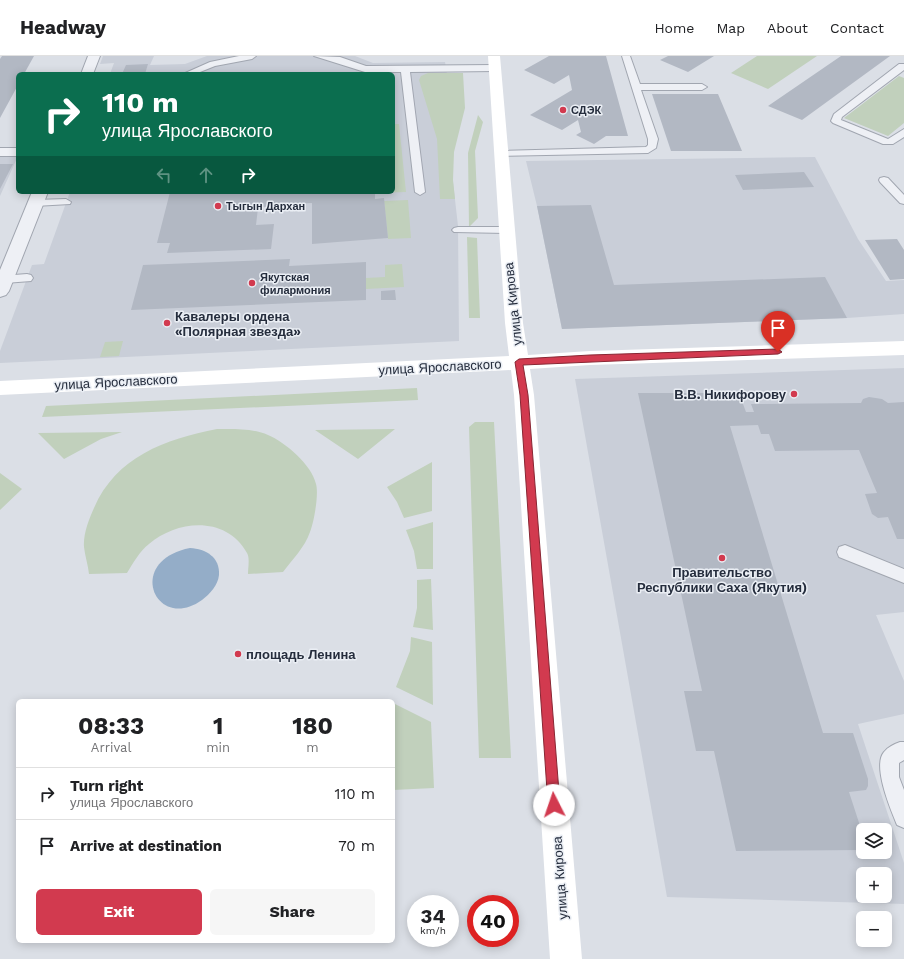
<!DOCTYPE html>
<meta charset="utf-8">
<style>
:root{--surface:#fff;--page:#f6f6f6;--text:#202124;--muted:#757577;--line:#e0e0e0;--accent:#d23a4f}
body{margin:0;font-family:"Work Sans",sans-serif;background:var(--page);color:var(--text);height:100vh;display:flex;flex-direction:column;font-size:15px;white-space:nowrap}
*{box-sizing:border-box;margin:0}
p{font-size:13px;color:var(--muted)}
.icon{flex:none;width:22px;height:22px;fill:none;stroke:currentColor;stroke-width:2;stroke-linecap:round;stroke-linejoin:round}
.map{position:relative;flex:1;overflow:hidden}
.details{position:absolute;left:16px;top:643px;width:379px;height:244px;display:flex;flex-direction:column;background:var(--surface);border-radius:6px;box-shadow:0 2px 10px #0003}
.details>*{flex:none}
.banner{position:absolute;left:16px;top:16px;width:379px;height:122px;border-radius:6px;box-shadow:0 2px 10px #0003;background:#0b6e4f;color:#fff;overflow:hidden}
.tools{position:absolute;left:856px;top:767px;display:grid;gap:8px}
.tools a{display:grid;place-items:center;width:36px;height:36px;border-radius:6px;background:var(--surface);box-shadow:0 2px 10px #0003;font-size:20px}
.speed{position:absolute;left:407px;top:839px;display:flex;gap:8px;font-size:20px;font-weight:700;text-align:center}
.speed>*{display:grid;place-content:center;width:52px;height:52px;border-radius:50%;background:var(--surface);box-shadow:0 2px 10px #0003;line-height:1}
.speed small{font-size:10px;font-weight:400}
.speed .limit{border:6px solid #d22;background:#fff;color:#111}
.pin{position:absolute;display:grid;place-items:center;width:34px;height:34px;color:#fff;margin:-41px -17px;border-radius:50% 50% 50% 0;rotate:-45deg;box-shadow:0 0 4px #0007}
.pin .icon{rotate:45deg}
.me{position:absolute;width:44px;margin:-22px;rotate:356deg;stroke-linejoin:round;filter:drop-shadow(0 0 3px #0008)}
.turn{display:flex;align-items:center;gap:14px;height:84px;padding:0 20px;font-size:18px}
.turn .icon{width:52px;height:52px;stroke-width:2.5}
.turn b{display:block;font-size:28px;line-height:34px}
.lanes{display:flex;align-items:center;height:38px;padding:0 20px;background:#0003;justify-content:center;gap:20px;direction:ltr}
.lanes .off{opacity:.35}
.eta{display:flex;justify-content:space-evenly;align-items:center;height:68px;text-align:center}
.eta b{font-size:24px;font-weight:700;line-height:28px}
.button{display:flex;gap:8px;margin-top:auto;padding:8px 20px}
.button a{flex:1;height:46px;border-radius:6px;background:var(--accent);color:#fff;font-size:16px;font-weight:700;line-height:46px;text-align:center}
.button a+a{background:var(--page);color:var(--text)}
ul{padding:0;list-style:none}
li{display:flex;align-items:center;gap:12px;height:52px;padding:0 20px;border-top:1px solid var(--line)}
li div{flex:1}
li b{display:block;font-size:15px}
li em{font-style:normal}
header{display:flex;align-items:center;gap:24px;box-sizing:border-box;height:56px;padding:0 20px;background:var(--surface);border-bottom:1px solid var(--line)}
header strong{font-size:19px}
nav{display:flex;gap:22px;margin-inline-start:auto;font-size:14px}
.map>svg:first-child{display:block}
</style>
<header>
<strong>Headway</strong>
<nav><a>Home</a><a>Map</a><a>About</a><a>Contact</a></nav>
</header>
<div class="map">
<svg width="904" height="903" viewBox="0 0 904 903">
<rect width="100%" height="100%" fill="#dbdfe6"/>
<path fill="#c9ced8" fill-rule="evenodd" d="M103,0H154L150,9L185,8L207,0H355L373,7L445,6L450,37L443,38L458,170L459,285L0,307V295L32,209L44,208L70,136H393V18H110L114,7L100,8Z
M18,98V100L0,140V99Z
M815,101L858,183L886,225L904,224V258L847,262L562,273L537,150L526,105Z
M904,312V556L876,559L904,625V658L858,668L904,807V848L667,841L575,323ZM863,774H885V796H863ZM863,818H885V840H863Z"/>
<path fill="#c1d0bc" d="M757,0H817L768,33L731,17Z
M428,17H463L465,52L454,96L453,124L455,143H440L437,83L419,24L421,20Z
M899,20L904,22V67L888,80L844,62Z
M478,59L483,66L475,95L478,162L469,171L468,97Z
M393,68H399L406,136L375,137L393,136Z
M408,144L411,182L388,183L384,145Z
M467,181L477,182L480,262H469Z
M402,208L404,231L366,233V222L385,221V209Z
M123,285L119,300L100,301L105,286Z
M417,332L418,344L42,361L46,350Z
M475,366H494L511,702H479L469,371Z
M217,373C233,373 252,372 268,379C285,386 312,409 316,428C319,438 314,466 310,476C305,491 292,504 283,516L248,518C248,512 250,502 247,497C227,460 178,463 149,488C140,495 133,507 127,517L89,518C88,509 85,500 84,491C83,478 89,463 94,452C116,401 165,383 217,373Z
M395,373L358,403L315,374Z
M122,376L101,383L64,403L38,377Z
M432,406V455L404,462L397,446L387,431Z
M0,417L22,433L0,454Z
M433,466V513H417L414,495L406,474Z
M431,523L433,574L413,571L417,552V524Z
M411,581L432,586L433,649L396,631L410,595Z
M393,647L431,666L434,732L393,734Z"/>
<path fill="#94adc8" d="M190,492C206,493 220,501 219,519C218,529 210,538 202,544C156,577 124,505 190,492Z"/>
<path fill="#b2b8c3" d="M2,0H34L24,18H18V29L0,62V3Z
M549,0H606L628,80H606L594,88L576,79L581,76L578,64L562,74L530,59L572,34L569,19L554,28L524,14Z
M668,0H714L688,16L660,4Z
M841,0H890L802,64L768,50Z
M148,8L145,18H122L126,9Z
M652,38H718L742,95H671Z
M0,108H13L0,133Z
M804,116L814,131L743,134L735,119Z
M170,136H375V143L384,142L388,182L312,188V147L282,148L258,152L256,169L274,168L271,193L167,197L170,187H157Z
M591,149L614,229L825,221L847,262L562,273L537,150Z
M897,183L904,194V223L890,224L865,184Z
M290,203L289,210L366,206V244L131,254L143,209Z
M395,234L396,244H381V235Z
M638,337H732L740,340L746,356H754L751,348L861,347L863,343L869,341L882,343L888,347L904,346V483H897L888,461L878,462L872,458L865,438L877,437L859,394L775,395L769,378H761L758,369L730,370L823,677H853L868,723V730L866,734L849,736L863,779V794L736,795L714,695H696L684,635H702Z"/>
<g fill="none" stroke-linecap="round" stroke-linejoin="round">
<defs>
<path id="lane" d="M239,0H256L252,3L215,10L195,18H183L210,6Z
M314,0L340,1L366,10L495,9L499,12L495,15L410,16L425,136L420,139L415,136L401,16H365Z
M622,0H630L640,28H702L707,31L702,34H641L658,83L656,92L648,97L497,100L496,98L497,96L501,95L646,91L648,89V83Z
M899,8H904V14L842,61L841,64L888,83L904,73V81L893,88H883L833,67L831,65L834,58Z
M884,121L888,122L904,139V148L900,147L880,126L879,124L880,122Z
M66,143L71,146L70,148L35,150L30,147L35,144Z
M458,171H506L512,174L506,177L454,176L452,174L454,172Z
M27,218L31,219L33,222L31,225L5,227L0,224L1,220Z
M845,489L904,513V527L839,501L837,496L839,491Z
M900,686H904V704L899,707V721L904,734V772L897,769C891,754 872,710 884,696C888,691 894,688 900,686Z"/>
<path id="street" d="M88,0H100L93,18H81Z
M0,92H18V100H0Z
M32,136H48L9,235L6,239L0,241V214Z"/>
</defs>
<use href="#lane" stroke="#a1a6b0" stroke-width="2"/>
<use href="#street" stroke="#a1a6b0" stroke-width="2"/>
<use href="#lane" fill="#eef0f5" fill-rule="evenodd"/>
<use href="#street" fill="#eef0f5" fill-rule="evenodd"/>
<path fill="#fff" fill-rule="evenodd" d="M488,0H500L523,267L528,299L590,295L904,285V299L590,309L530,313L534,339L582,903H550L514,339L511,314L0,339V325L509,300L505,267Z"/>
</g>
<path fill="#d23a4f" stroke="#882633" d="M778,293L782,296L778,298L523,309L528,339L560,749L558,753L554,755L550,753L548,749L520,339L515,306L519,303L590,299Z"/>
<g fill="#d23a4f" stroke="#eaeef4" stroke-width="1.5">
<circle cx="563" cy="54" r="4"/>
<circle cx="218" cy="150" r="4"/>
<circle cx="252" cy="227" r="4"/>
<circle cx="167" cy="267" r="4"/>
<circle cx="794" cy="338" r="4"/>
<circle cx="722" cy="502" r="4"/>
<circle cx="238" cy="598" r="4"/>
</g>
<g text-anchor="middle" dominant-baseline="central" stroke-width="3" stroke-linejoin="round" paint-order="stroke">
<g font-size="11" font-weight="bold" fill="#252d3d" stroke="#eaeef4" text-anchor="start">
<text x="571" y="54">СДЭК</text>
<text x="226" y="150">Тыгын Дархан</text>
<text x="260" y="221">Якутская<tspan x="260" dy="13">филармония</tspan></text>
</g>
<g font-size="13" fill="#252d3d" stroke="#eaeef4">
<text transform="translate(513 248) rotate(-96)">улица Кирова</text>
<text transform="translate(440 311) rotate(-3)">улица Ярославского</text>
<text transform="translate(116 326) rotate(-3)">улица Ярославского</text>
<text transform="translate(560 822) rotate(-94)">улица Кирова</text>
</g>
<g font-size="13" font-weight="bold" fill="#252d3d" stroke="#eaeef4" text-anchor="start">
<text x="175" y="260">Кавалеры ордена<tspan x="175" dy="15">«Полярная звезда»</tspan></text>
<text x="786" y="338" text-anchor="end">В.В. Никифорову</text>
<text x="722" y="516" text-anchor="middle">Правительство<tspan x="722" dy="15">Республики Саха (Якутия)</tspan></text>
<text x="246" y="598">площадь Ленина</text>
</g>
</g>
</svg>
<div class="tools">
<a><svg class="icon" aria-label="layers" viewBox="0 0 24 24"><path d="M12 4l9 5-9 5-9-5zM3 14l9 5 9-5"/></svg></a>
<a>+</a>
<a>−</a>
</div>
<div class="speed"><div>34<small>km/h</small></div><div class="limit">40</div></div>
<div class="pin" style="left:778px;top:296px;background:#d93025"><svg class="icon" aria-label="arrive" viewBox="0 0 24 24"><path d="M6 21V4h12l-3 4 3 4H6"/></svg></div>
<svg class="me" style="left:554px;top:749px" viewBox="-20 -20 40 40"><circle r="19" fill="#fff"/><path d="M0-13L10 11 0 6-10 11z" fill="#d23a4f"/></svg>
<div class="banner">
<div class="turn"><svg class="icon" aria-label="right" viewBox="0 0 24 24"><path d="M7 20v-9h11M14 6l5 5-5 5"/></svg><div><b>110 m</b>улица Ярославского</div></div>
<div class="lanes"><svg class="icon off" aria-label="left" viewBox="0 0 24 24"><path d="M17 20v-9H6M10 6l-5 5 5 5"/></svg><svg class="icon off" aria-label="ahead" viewBox="0 0 24 24"><path d="M12 20V5M6 11l6-6 6 6"/></svg><svg class="icon" aria-label="right" viewBox="0 0 24 24"><path d="M7 20v-9h11M14 6l5 5-5 5"/></svg></div>
</div>
<section class="details">
<div class="eta">
<div><b>08:33</b><p>Arrival</p></div>
<div><b>1</b><p>min</p></div>
<div><b>180</b><p>m</p></div>
</div>
<ul>
<li><svg class="icon" aria-label="right" viewBox="0 0 24 24"><path d="M7 20v-9h11M14 6l5 5-5 5"/></svg><div><b>Turn right</b><p>улица Ярославского</p></div><em>110 m</em></li>
<li><svg class="icon" aria-label="arrive" viewBox="0 0 24 24"><path d="M6 21V4h12l-3 4 3 4H6"/></svg><div><b>Arrive at destination</b></div><em>70 m</em></li>
</ul>
<div class="button"><a>Exit</a><a>Share</a></div>
</section>
</div>
